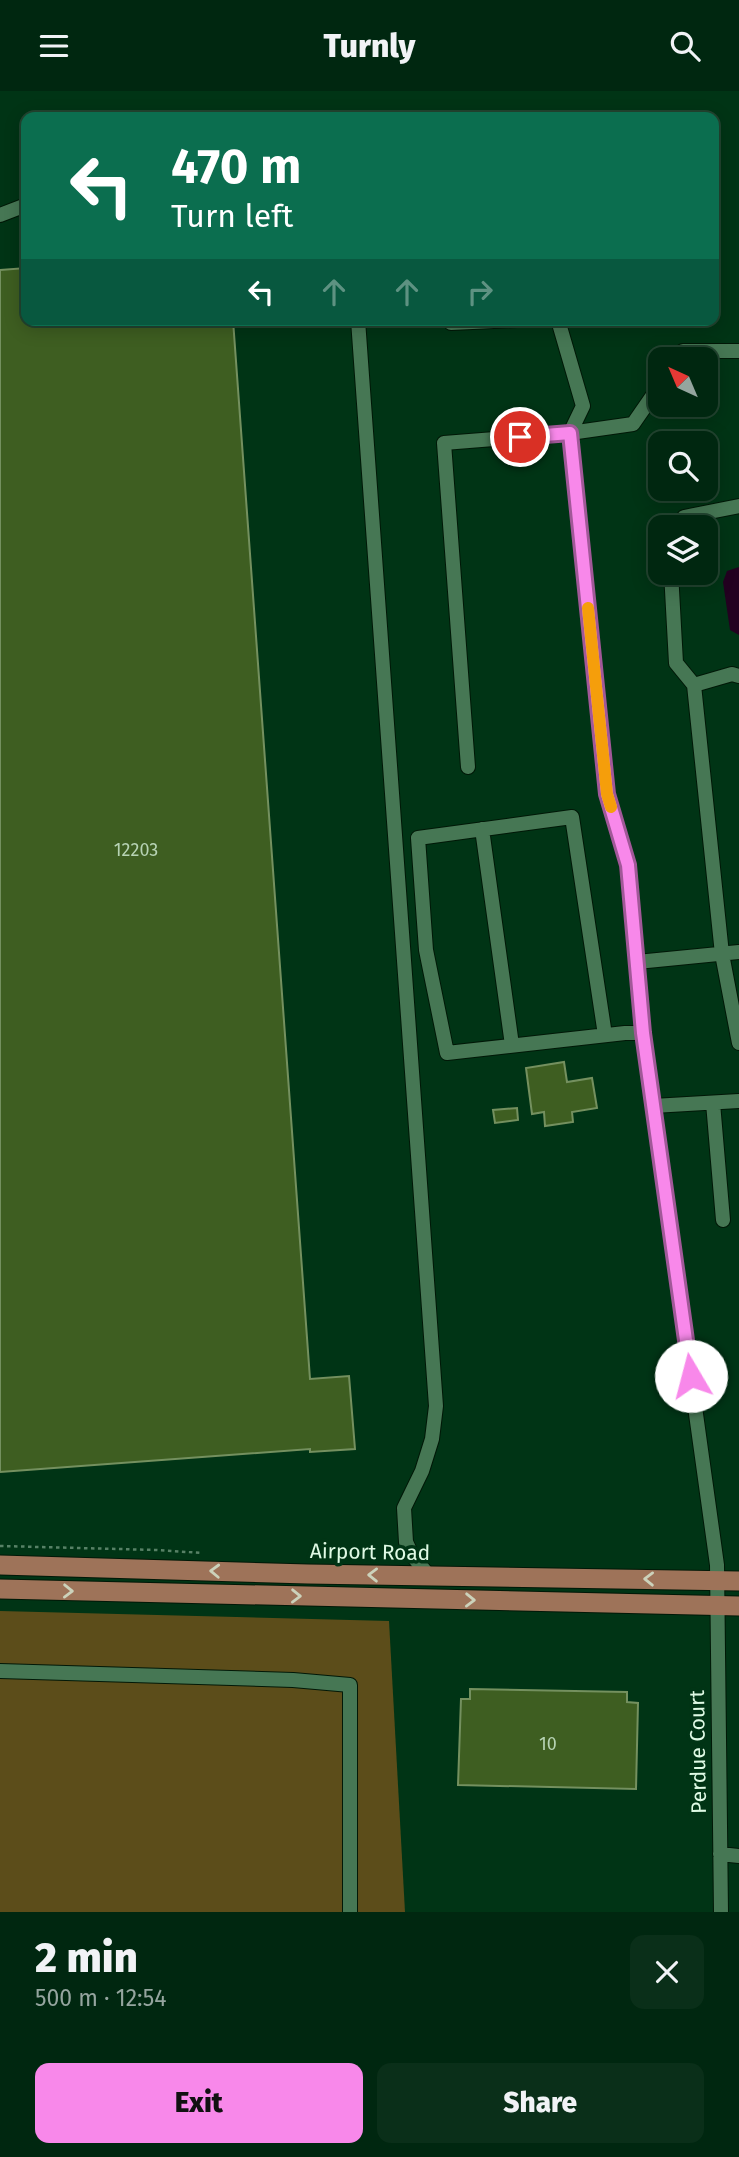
<!DOCTYPE html>
<meta charset="utf-8">
<style>
:root{--surface:#002710;--page:#0a2f19;--text:#f1f3f6;--muted:#95a59f;--line:#224430;--accent:#f888ea}
body{margin:0;font-family:"Fira Sans",sans-serif;background:var(--page);color:var(--text);height:100vh;display:flex;flex-direction:column;font-size:26px;white-space:nowrap}
*{box-sizing:border-box;margin:0}
p{font-size:23px;color:var(--muted)}
.icon{flex:none;width:38px;height:38px;fill:none;stroke:currentColor;stroke-width:2;stroke-linecap:round;stroke-linejoin:round}
.map{position:relative;height:1821px;overflow:hidden}
.drawer{display:flex;flex-direction:column;background:var(--surface);flex:1}
.drawer>*{flex:none}
.guide{position:absolute;left:21px;top:21px;width:698px;height:214px;border-radius:14px;box-shadow:0 4px 18px #0003,0 0 0 2px var(--line);background:#0b6e4f;color:#fff;overflow:hidden}
.needle{width:46px;rotate:316deg}
.controls{position:absolute;left:648px;top:256px;display:grid;gap:14px}
.controls a{display:grid;place-items:center;width:70px;height:70px;border-radius:14px;background:var(--surface);box-shadow:0 4px 18px #0003,0 0 0 2px var(--line);font-size:35px}
.pin{position:absolute;display:grid;place-items:center;width:60px;height:60px;color:#fff;margin:-30px;border:4px solid #fff;border-radius:50%;box-shadow:0 2px 7px #0007}
.me{position:absolute;width:77px;margin:-38px;rotate:352deg;stroke-linejoin:round;filter:drop-shadow(0 0 5px #0008)}
.turn{display:flex;align-items:center;gap:24px;height:147px;padding:0 35px;font-size:32px}
.turn .icon{width:91px;height:91px;stroke-width:2.5}
.turn b{display:block;font-size:49px;line-height:60px}
.lanes{display:flex;align-items:center;height:66px;padding:0 35px;background:#0003;justify-content:center;gap:35px;direction:ltr}
.lanes .off{opacity:.35}
.round{display:grid;place-items:center;flex:none;width:74px;height:74px;border-radius:14px;background:var(--page)}
.summary{display:flex;align-items:center;justify-content:space-between;height:119px;padding:0 35px}
h1{font-size:42px;font-weight:800;line-height:52px}
.cta{display:flex;gap:14px;margin-top:auto;padding:14px 35px}
.cta a{flex:1;height:80px;border-radius:14px;background:var(--accent);color:#111;font-size:28px;font-weight:800;line-height:80px;text-align:center}
.cta a+a{background:var(--page);color:var(--text)}
header{display:flex;justify-content:space-between;align-items:center;height:91px;padding:0 35px;background:var(--surface);font-size:32px;font-weight:800}
.map>svg:first-child{display:block}
</style>
<header><svg class="icon" aria-label="menu" viewBox="0 0 24 24"><path d="M4 6h16M4 12h16M4 18h16"/></svg>Turnly<svg class="icon" aria-label="search" viewBox="0 0 24 24"><circle cx="10" cy="10" r="6"/><path d="M15 15l6 6"/></svg></header>
<div class="map">
<svg width="739" height="1821" viewBox="0 0 739 1821">
<rect width="100%" height="100%" fill="#003415"/>
<path fill="#5c4d1a" d="M0,1520L389,1530L405,1821H0Z"/>
<path fill="#230120" d="M739,476V544L730,539L723,491L727,480Z"/>
<path fill="#3e5e21" stroke="#74905f" stroke-width="2" d="M26,177V229H233L310,1288L349,1285L355,1358L310,1361V1358L0,1381V179Z
M564,971L567,991L592,987L597,1017L572,1021L573,1031L545,1035L544,1021L532,1023L526,977Z
M517,1017L518,1029L495,1032L493,1019Z
M470,1598L627,1601V1611L638,1612L636,1698L458,1694L461,1608H470Z"/>
<g fill="none" stroke-linecap="round" stroke-linejoin="round">
<defs>
<path id="minor" d="M0,124L26,114
M358,229L436,1315L432,1348L422,1380L404,1417L406,1451L412,1464L429,1485
M558,229L583,315L570,342L607,703L627,774L643,942L717,1474L721,1821
M451,232L517,229
M677,268L683,260H739
M679,436L684,426L739,415
M671,481L676,572L694,594
M739,585L732,583L694,594L722,863L739,952
M468,676L444,352L570,342L633,333L660,294
M482,738L512,954
M637,871L739,861
M605,944L572,726L418,747L426,859L447,962L625,942H643
M713,1012L723,1129
M653,1015L739,1010
M0,1580L293,1589L350,1594V1821
M720,1763L739,1765"/>
<path id="major" d="M0,1474L308,1483L739,1490
M0,1498L739,1515"/>
</defs>
<use href="#minor" stroke="#011807" stroke-width="16"/>
<use href="#major" stroke="#011807" stroke-width="21"/>
<path stroke="#578166" stroke-width="2.5" stroke-dasharray="3.5 3.5" stroke-linecap="butt" d="M0,1455L157,1459L202,1462"/>
<use href="#minor" stroke="#467754" stroke-width="14"/>
<use href="#major" stroke="#9e7359" stroke-width="19"/>
</g>
<defs><path id="oneway-chevron" d="M-2-3.5L2.5 0L-2 3.5" fill="none" stroke-width="1.6" stroke-linecap="round" stroke-linejoin="round" transform="scale(1.75)"/></defs>
<g stroke="#ccd2bb">
<use href="#oneway-chevron" transform="translate(215 1480) rotate(-178)"/>
<use href="#oneway-chevron" transform="translate(373 1484) rotate(-179)"/>
<use href="#oneway-chevron" transform="translate(649 1488) rotate(-179)"/>
<use href="#oneway-chevron" transform="translate(68 1500) rotate(1)"/>
<use href="#oneway-chevron" transform="translate(296 1505) rotate(1)"/>
<use href="#oneway-chevron" transform="translate(470 1509) rotate(1)"/>
</g>
<g fill="none" stroke-linecap="round" stroke-linejoin="round">
<defs>
<path id="route" d="M520,346L570,342L607,703L628,774L643,942L691,1285"/>
</defs>
<use href="#route" stroke="#a15898" stroke-width="18"/>
<use href="#route" stroke="#f888ea" stroke-width="12"/>
<path stroke="#f59e0b" stroke-width="12" d="M588,517L607,703L611,716"/>
</g>
<g text-anchor="middle" dominant-baseline="central" stroke-width="7" stroke-linejoin="round" paint-order="stroke">
<g font-size="18" fill="#b7d3b4">
<text x="136" y="759">12203</text>
<text x="548" y="1653">10</text>
</g>
<g font-size="21" fill="#dffae5" stroke="#003415">
<text transform="translate(370 1461) rotate(1)">Airport Road</text>
<text transform="translate(698 1661) rotate(-91)">Perdue Court</text>
</g>
</g>
</svg>
<div class="controls">
<a><svg class="needle" viewBox="-14 -14 28 28"><path d="M0-13l5 13h-10z" fill="#e53935"/><path d="M0 13l5-13h-10z" fill="#95a59f"/></svg></a>
<a><svg class="icon" aria-label="search" viewBox="0 0 24 24"><circle cx="10" cy="10" r="6"/><path d="M15 15l6 6"/></svg></a>
<a><svg class="icon" aria-label="layers" viewBox="0 0 24 24"><path d="M12 4l9 5-9 5-9-5zM3 14l9 5 9-5"/></svg></a>
</div>
<div class="pin" style="left:520px;top:346px;background:#d93025"><svg class="icon" aria-label="arrive" viewBox="0 0 24 24"><path d="M6 21V4h12l-3 4 3 4H6"/></svg></div>
<svg class="me" style="left:691px;top:1285px" viewBox="-20 -20 40 40"><circle r="19" fill="#fff"/><path d="M0-13L10 11 0 6-10 11z" fill="#f888ea"/></svg>
<div class="guide">
<div class="turn"><svg class="icon" aria-label="left" viewBox="0 0 24 24"><path d="M17 20v-9H6M10 6l-5 5 5 5"/></svg><div><b>470 m</b>Turn left</div></div>
<div class="lanes"><svg class="icon" aria-label="left" viewBox="0 0 24 24"><path d="M17 20v-9H6M10 6l-5 5 5 5"/></svg><svg class="icon off" aria-label="ahead" viewBox="0 0 24 24"><path d="M12 20V5M6 11l6-6 6 6"/></svg><svg class="icon off" aria-label="ahead" viewBox="0 0 24 24"><path d="M12 20V5M6 11l6-6 6 6"/></svg><svg class="icon off" aria-label="right" viewBox="0 0 24 24"><path d="M7 20v-9h11M14 6l5 5-5 5"/></svg></div>
</div>
</div>
<section class="drawer">
<div class="summary"><div><h1>2 min</h1><p>500 m · 12:54</p></div><a class="round"><svg class="icon" aria-label="close" viewBox="0 0 24 24"><path d="M6 6l12 12M18 6L6 18"/></svg></a></div>
<div class="cta"><a>Exit</a><a>Share</a></div>
</section>
